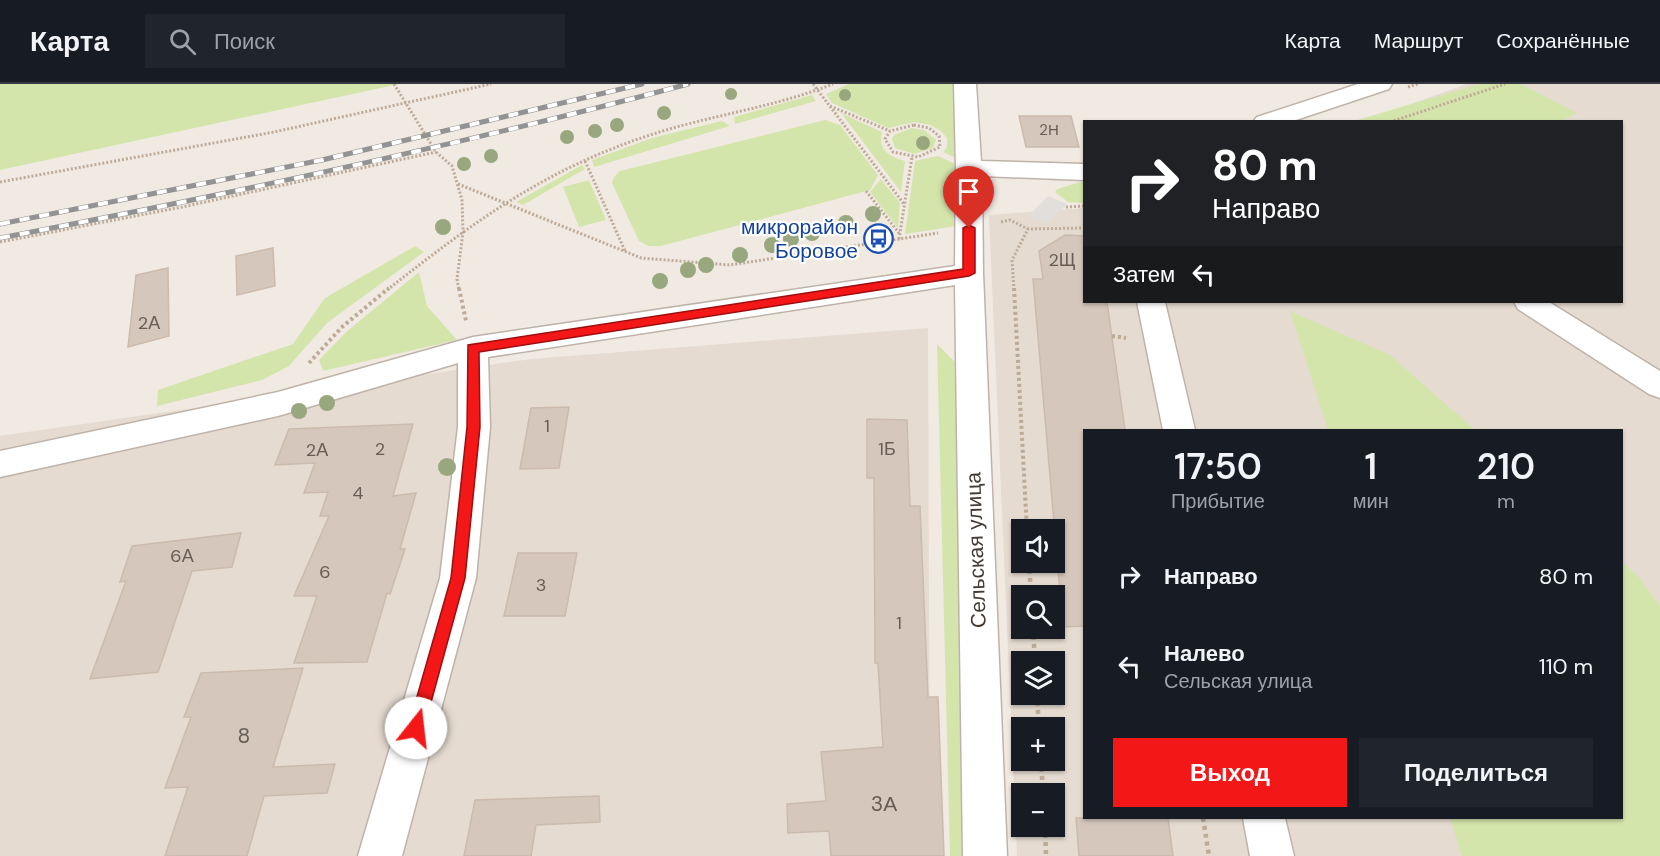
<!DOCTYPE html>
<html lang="ru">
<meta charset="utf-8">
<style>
:root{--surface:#171b24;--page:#20242c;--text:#f1f3f6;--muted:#9ea1a6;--line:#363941;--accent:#f31718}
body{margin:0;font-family:"DM Sans",sans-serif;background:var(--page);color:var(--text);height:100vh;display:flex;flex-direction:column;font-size:22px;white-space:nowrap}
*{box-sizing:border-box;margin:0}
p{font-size:20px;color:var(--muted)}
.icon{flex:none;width:33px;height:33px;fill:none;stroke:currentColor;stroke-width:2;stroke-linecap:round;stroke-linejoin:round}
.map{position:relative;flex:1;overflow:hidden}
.details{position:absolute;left:1083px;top:345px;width:540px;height:390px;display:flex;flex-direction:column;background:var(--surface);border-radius:0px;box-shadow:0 2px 4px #0004}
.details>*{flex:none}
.top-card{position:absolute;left:1083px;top:36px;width:540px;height:183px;border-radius:0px;box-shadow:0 2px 4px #0004;background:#202124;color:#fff;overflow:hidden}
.fabs{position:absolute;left:1011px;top:435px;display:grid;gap:12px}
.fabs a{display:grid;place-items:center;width:54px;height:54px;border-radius:0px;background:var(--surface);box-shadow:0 2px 4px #0004;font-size:30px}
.pin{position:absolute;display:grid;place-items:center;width:51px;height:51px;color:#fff;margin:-62px -26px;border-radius:50% 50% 50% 0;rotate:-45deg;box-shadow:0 0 6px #0007}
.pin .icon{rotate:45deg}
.me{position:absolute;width:66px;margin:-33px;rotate:16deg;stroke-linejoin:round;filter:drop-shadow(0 0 4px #0008)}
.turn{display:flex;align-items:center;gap:21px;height:126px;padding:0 30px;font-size:27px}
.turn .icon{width:78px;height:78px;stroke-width:2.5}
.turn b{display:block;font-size:42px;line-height:51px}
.then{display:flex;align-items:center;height:57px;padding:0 30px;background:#0003;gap:12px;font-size:22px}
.eta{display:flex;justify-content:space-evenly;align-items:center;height:102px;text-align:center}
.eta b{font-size:36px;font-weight:600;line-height:42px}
.action{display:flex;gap:12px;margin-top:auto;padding:12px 30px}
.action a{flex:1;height:69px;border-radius:0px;background:var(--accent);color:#fff;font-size:24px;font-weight:600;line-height:69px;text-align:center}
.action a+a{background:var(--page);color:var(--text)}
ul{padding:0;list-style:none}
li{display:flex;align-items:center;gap:18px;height:90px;padding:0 30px}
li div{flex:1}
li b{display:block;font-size:22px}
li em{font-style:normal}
header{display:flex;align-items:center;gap:36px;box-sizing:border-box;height:84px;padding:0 30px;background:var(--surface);border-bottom:2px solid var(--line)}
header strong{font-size:28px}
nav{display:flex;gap:33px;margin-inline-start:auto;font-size:21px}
.search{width:420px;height:54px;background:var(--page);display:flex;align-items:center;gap:15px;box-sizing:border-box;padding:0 21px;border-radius:0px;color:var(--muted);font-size:22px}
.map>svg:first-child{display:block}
</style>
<header>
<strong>Карта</strong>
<div class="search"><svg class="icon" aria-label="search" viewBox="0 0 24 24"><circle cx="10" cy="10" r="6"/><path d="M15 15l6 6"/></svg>Поиск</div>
<nav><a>Карта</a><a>Маршрут</a><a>Сохранённые</a></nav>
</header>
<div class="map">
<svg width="1660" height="772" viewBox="0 0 1660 772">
<rect width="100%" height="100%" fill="#f1eae3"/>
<path fill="#e5dbd1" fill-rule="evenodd" d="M1467,0H1660V772H1017L989,131L1084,124V218H1622V38L1363,37ZM1084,346H1622V734H1084ZM1022,446H1054V478H1022ZM1022,512H1054V544H1022ZM1022,578H1054V610H1022ZM1022,644H1054V676H1022ZM1022,710H1054V742H1022Z
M928,244L930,772H0V352L531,275Z"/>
<path fill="#d4e5ac" d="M0,0H399L0,86Z
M849,0H954L960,76L943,68L947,63V54L941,47L930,41L915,38L888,44L832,19L826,10Z
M1479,0H1521L1577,29L1559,38L1354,37Z
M812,11L816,17L735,40L734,33Z
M841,29L882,48C878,66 889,72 905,77L901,108Z
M825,36L840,41L878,91L870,106L661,162H648L639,157L612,99L614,93L620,87Z
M722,37L730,42L594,83L592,76L652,54Z
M911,44L924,46L936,56L933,64L914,70L895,64L892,55L894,51Z
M938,72L960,82L963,141L905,150L915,77Z
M582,81L585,85L523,121L516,118Z
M881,95L900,119L898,144L870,108Z
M589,96L606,136L579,143L563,103Z
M1084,97V119L1068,118L1055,108L1057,105Z
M415,162L424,168L327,239L289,282L262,296L157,322L158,306L293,260L325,214Z
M419,188L427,222L457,256L323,287L319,276L346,248Z
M1290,227L1390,271L1475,346H1328Z
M937,260L958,281L985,772H950Z
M1622,478L1637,491L1660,522V772H1462L1450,734H1622Z"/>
<path fill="#e1dedb" d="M1048,112L1067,120L1048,139L1028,132Z"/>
<path fill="#d5c7bc" stroke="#ccbbac" stroke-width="1.5" d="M1019,32H1071L1079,63H1026Z
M1065,151L1084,152V218H1107L1125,346H1084V542L1063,543L1033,195H1043L1039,167Z
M273,164L275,202L237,211L236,172Z
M168,184L169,252L128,263L136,191Z
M569,323L559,384L520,385L531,324Z
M867,335L907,336L910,422H920L928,613H938L944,772H831L829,747L788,749L787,720L826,717L821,668L883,663L878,579H875L874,394H867Z
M413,340L393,412L416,409L400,465H405L390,510L387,509L367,578L294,579L317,512H294L329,432H320L328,408L304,409L315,379L275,381L289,345Z
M241,449L232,483L192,487L158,588L90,595L126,497L120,498L132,462Z
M518,469H577L565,532H504Z
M303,584L273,683L335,680L327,709L264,712L247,772H165L188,703L165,704L191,633H184L201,589Z
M599,712L600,738L536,741L531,772H464L475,716Z
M1076,734H1168L1173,772H1079Z"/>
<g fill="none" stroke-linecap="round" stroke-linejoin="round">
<defs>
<path id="minor" d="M954,0H976L981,77L1084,80V96L982,92L983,189L1007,772H963L955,201L488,273L490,343L476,494L402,772H358L440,494L458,343V279L278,332L0,393V367L278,308L473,253L955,182L956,84Z
M1358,0H1392L1389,5L1290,38H1253L1257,33Z
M1137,218H1165L1195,346H1163Z
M1514,218H1549L1660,287V314L1649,310L1518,225Z
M1243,734H1285L1294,772H1250Z"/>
</defs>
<use href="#minor" stroke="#bfb3a9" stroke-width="3"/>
<path stroke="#bdaa97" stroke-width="3" stroke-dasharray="2 2" stroke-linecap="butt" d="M394,0L436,68L452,82L462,116L463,148L457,195L459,206
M813,0L904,120
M1408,3L1418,0
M830,22L890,47
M1390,38L1505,0
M914,41L929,44L939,52L940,63L918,73L893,68L885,55L890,47Z
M585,77L625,167
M0,98L274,48L491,0
M458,100L641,174L730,181L938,149
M866,107L899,149
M1066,123L1084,122
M1001,138L1010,136L1028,145
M899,155L912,73
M0,158L182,123L436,68
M387,206C475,137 545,85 653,50C712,31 775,23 833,0
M1014,206L1012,176L1028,145L1084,144"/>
<path stroke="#bdaa97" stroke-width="4" stroke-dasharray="3 3" stroke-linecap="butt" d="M459,204L466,237
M1014,204L1027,446
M1112,252L1126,254
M309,279L342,243L389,204"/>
<path stroke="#bdaa97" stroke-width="4.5" stroke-dasharray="4 4" stroke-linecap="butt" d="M1029,478L1031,512
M1033,544L1035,578
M1037,610L1039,644
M1041,676L1043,710
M1203,734L1209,772
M1045,742L1046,772"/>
<use href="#minor" fill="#fff" fill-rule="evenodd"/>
<defs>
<path id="rail" d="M0,140L322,76L642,0
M0,154C231,110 461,61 688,0"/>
</defs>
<use href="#rail" stroke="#939393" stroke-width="5"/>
<use href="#rail" stroke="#fff" stroke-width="4" stroke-dasharray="10" stroke-linecap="butt"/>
</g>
<g fill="#98a77d">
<circle cx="731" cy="10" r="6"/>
<circle cx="845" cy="11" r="6"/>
<circle cx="664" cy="29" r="7"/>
<circle cx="617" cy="41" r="7"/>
<circle cx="595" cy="47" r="7"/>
<circle cx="567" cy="53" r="7"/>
<circle cx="923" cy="59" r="7"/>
<circle cx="491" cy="72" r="7"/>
<circle cx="464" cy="80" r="7"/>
<circle cx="873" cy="130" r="8"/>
<circle cx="846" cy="139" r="8"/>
<circle cx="443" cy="143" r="8"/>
<circle cx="812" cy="149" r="8"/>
<circle cx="791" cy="155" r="8"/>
<circle cx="772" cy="161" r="8"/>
<circle cx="740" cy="171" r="8"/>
<circle cx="706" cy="181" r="8"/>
<circle cx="688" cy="186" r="8"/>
<circle cx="660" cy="197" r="8"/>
<circle cx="327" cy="319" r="8"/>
<circle cx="299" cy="327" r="8"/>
<circle cx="447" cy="383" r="9"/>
</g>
<path fill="#f31718" stroke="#9e0f10" stroke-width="1.5" d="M969,141L975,144V189L969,192L479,268L480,343L465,494L424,644L422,649L416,652L410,649L408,644L451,494L467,343L468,261L963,185V144Z"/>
<defs>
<symbol id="bus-ring" viewBox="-11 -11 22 22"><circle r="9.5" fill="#fff" stroke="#1a4fb4" stroke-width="1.5"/><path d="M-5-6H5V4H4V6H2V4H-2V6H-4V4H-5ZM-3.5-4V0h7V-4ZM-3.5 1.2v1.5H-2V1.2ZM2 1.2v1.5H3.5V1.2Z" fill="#1a4fb4"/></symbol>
</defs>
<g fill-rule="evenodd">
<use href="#bus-ring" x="862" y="138" width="33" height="33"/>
</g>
<g text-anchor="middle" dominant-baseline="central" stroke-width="4.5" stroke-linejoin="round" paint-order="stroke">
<g font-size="15" fill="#675d55">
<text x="1049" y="46">2Н</text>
</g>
<g font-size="18" fill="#675d55">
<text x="1062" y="176">2Щ</text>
<text x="149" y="239">2А</text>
<text x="547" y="342">1</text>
<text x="380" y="365">2</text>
<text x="887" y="365">1Б</text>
<text x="317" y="366">2А</text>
<text x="358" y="409">4</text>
<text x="182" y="472">6А</text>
<text x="325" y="488">6</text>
<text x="541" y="501">3</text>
<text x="899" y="539">1</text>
</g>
<g font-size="21" fill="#164399" stroke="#fff" text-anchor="end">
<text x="858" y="143">микрорайон<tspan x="858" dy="24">Боровое</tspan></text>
</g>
<g font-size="21" fill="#423a33" stroke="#fff">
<text transform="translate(976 466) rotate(-92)">Сельская улица</text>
</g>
<g font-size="21" fill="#675d55">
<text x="244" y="652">8</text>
<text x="884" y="720">3А</text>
</g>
</g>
</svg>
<div class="fabs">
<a><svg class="icon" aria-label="sound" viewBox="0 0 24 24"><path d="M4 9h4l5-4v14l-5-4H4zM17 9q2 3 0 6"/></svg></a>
<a><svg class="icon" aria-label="search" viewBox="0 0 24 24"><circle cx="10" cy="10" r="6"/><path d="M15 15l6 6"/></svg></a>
<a><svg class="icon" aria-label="layers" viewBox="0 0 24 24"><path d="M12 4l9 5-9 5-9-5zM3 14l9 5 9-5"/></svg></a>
<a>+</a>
<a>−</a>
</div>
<div class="pin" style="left:969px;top:144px;background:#d93025"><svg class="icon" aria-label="arrive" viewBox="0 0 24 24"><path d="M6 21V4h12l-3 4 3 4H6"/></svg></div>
<svg class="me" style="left:416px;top:644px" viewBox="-20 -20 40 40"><circle r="19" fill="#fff"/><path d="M0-13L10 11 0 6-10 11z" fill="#f31718"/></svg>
<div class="top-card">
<div class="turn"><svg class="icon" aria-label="right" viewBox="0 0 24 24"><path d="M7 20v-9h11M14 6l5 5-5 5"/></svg><div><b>80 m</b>Направо</div></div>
<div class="then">Затем<svg class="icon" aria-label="left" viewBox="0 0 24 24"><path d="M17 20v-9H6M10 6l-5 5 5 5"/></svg></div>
</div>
<section class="details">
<div class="eta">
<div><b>17:50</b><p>Прибытие</p></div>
<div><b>1</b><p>мин</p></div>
<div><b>210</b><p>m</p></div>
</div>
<ul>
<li><svg class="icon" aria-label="right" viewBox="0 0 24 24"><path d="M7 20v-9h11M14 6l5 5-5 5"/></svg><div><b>Направо</b></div><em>80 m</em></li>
<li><svg class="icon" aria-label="left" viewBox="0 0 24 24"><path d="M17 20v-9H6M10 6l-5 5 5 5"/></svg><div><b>Налево</b><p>Сельская улица</p></div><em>110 m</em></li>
</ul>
<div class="action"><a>Выход</a><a>Поделиться</a></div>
</section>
</div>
